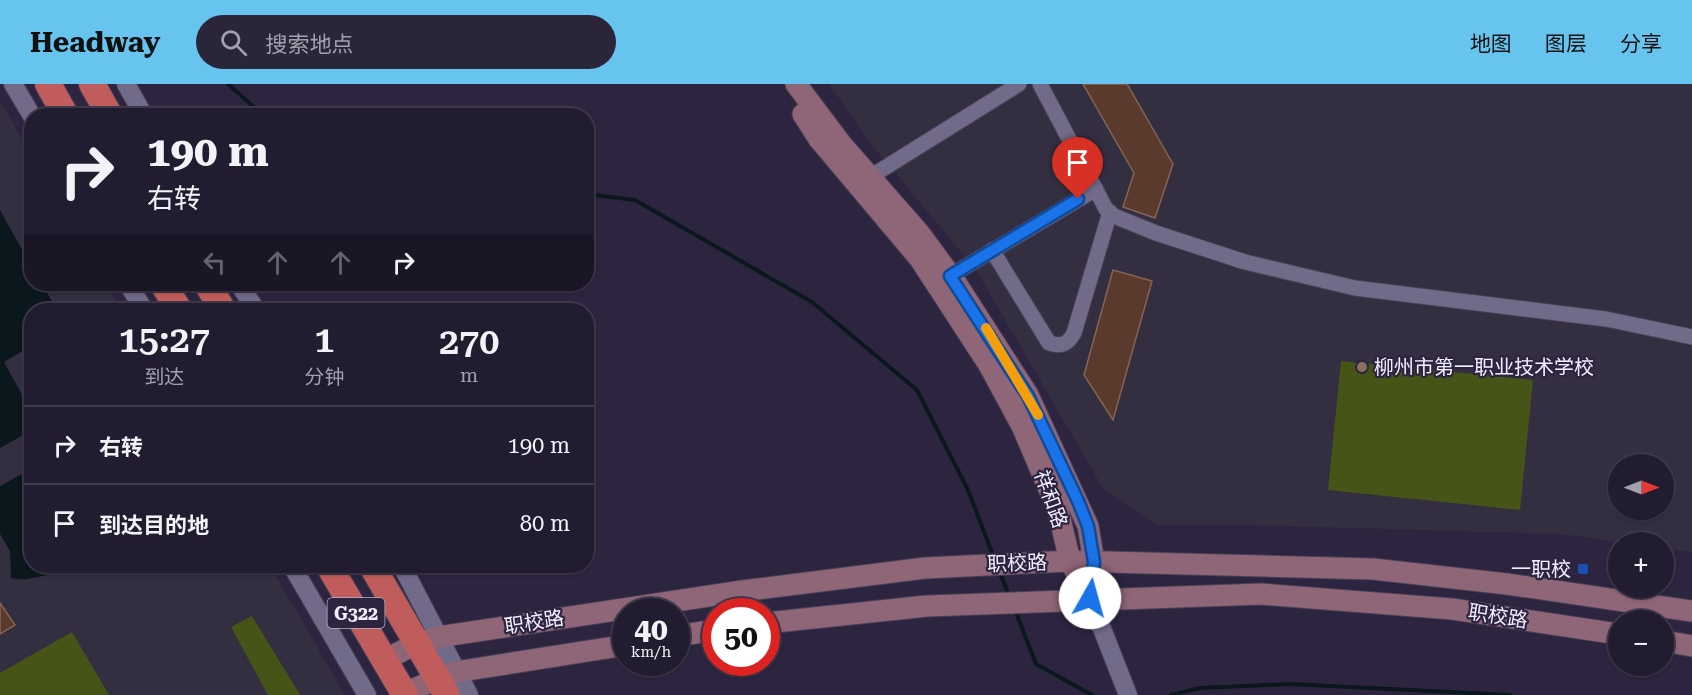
<!DOCTYPE html>
<html lang="zh">
<meta charset="utf-8">
<style>
:root{--surface:#221c30;--page:#2a2538;--text:#f1f3f6;--muted:#a2a1ab;--line:#3f3a4c;--accent:#67c4ef}
body{margin:0;font-family:"Roboto Serif","Noto Sans SC",serif;background:var(--page);color:var(--text);height:100vh;display:flex;flex-direction:column;font-size:22px;white-space:nowrap}
*{box-sizing:border-box;margin:0}
p{font-size:20px;color:var(--muted)}
.icon{flex:none;width:33px;height:33px;fill:none;stroke:currentColor;stroke-width:2;stroke-linecap:round;stroke-linejoin:round}
.map{position:relative;flex:1;overflow:hidden}
.panel{position:absolute;left:24px;top:219px;width:570px;height:270px;display:flex;flex-direction:column;background:var(--surface);border-radius:24px;box-shadow:0 2px 4px #0004,0 0 0 2px var(--line)}
.panel>*{flex:none}
.hud{position:absolute;left:24px;top:24px;width:570px;height:183px;border-radius:24px;box-shadow:0 2px 4px #0004,0 0 0 2px var(--line);background:#221c30;color:var(--text);overflow:hidden}
.needle{width:39px;rotate:90deg}
.tools{position:absolute;left:1608px;top:370px;display:grid;gap:12px}
.tools a{display:grid;place-items:center;width:66px;height:66px;border-radius:50%;background:var(--surface);box-shadow:0 2px 4px #0004,0 0 0 2px var(--line);font-size:30px}
.speed{position:absolute;left:612px;top:514px;display:flex;gap:12px;font-size:30px;font-weight:700;text-align:center}
.speed>*{display:grid;place-content:center;width:78px;height:78px;border-radius:50%;background:var(--surface);box-shadow:0 2px 4px #0004,0 0 0 2px var(--line);line-height:1}
.speed small{font-size:15px;font-weight:400}
.speed .limit{border:9px solid #d22;background:#fff;color:#111}
.pin{position:absolute;display:grid;place-items:center;width:51px;height:51px;color:#fff;margin:-62px -26px;border-radius:50% 50% 50% 0;rotate:-45deg;box-shadow:0 0 6px #0007}
.pin .icon{rotate:45deg}
.me{position:absolute;width:66px;margin:-33px;rotate:7deg;stroke-linejoin:round;filter:drop-shadow(0 0 4px #0008)}
.turn{display:flex;align-items:center;gap:21px;height:126px;padding:0 24px;font-size:27px}
.turn .icon{width:78px;height:78px;stroke-width:2.5}
.turn b{display:block;font-size:42px;line-height:51px}
.lanes{display:flex;align-items:center;height:57px;padding:0 24px;background:#0003;justify-content:center;gap:30px;direction:ltr}
.lanes .off{opacity:.35}
.eta{display:flex;justify-content:space-evenly;align-items:center;height:102px;text-align:center}
.eta b{font-size:36px;font-weight:600;line-height:42px}
ul{padding:0;list-style:none}
li{display:flex;align-items:center;gap:18px;height:78px;padding:0 24px;border-top:2px solid var(--line)}
li div{flex:1}
li b{display:block;font-size:22px}
li em{font-style:normal}
header{display:flex;align-items:center;gap:36px;box-sizing:border-box;height:84px;padding:0 30px;background:var(--accent);color:#111}
header strong{font-size:28px}
nav{display:flex;gap:33px;margin-inline-start:auto;font-size:21px}
.search{width:420px;height:54px;background:var(--page);display:flex;align-items:center;gap:15px;box-sizing:border-box;padding:0 21px;border-radius:33px;color:var(--muted);font-size:22px}
.map>svg:first-child{display:block}
</style>
<header>
<strong>Headway</strong>
<div class="search"><svg class="icon" aria-label="search" viewBox="0 0 24 24"><circle cx="10" cy="10" r="6"/><path d="M15 15l6 6"/></svg>搜索地点</div>
<nav><a>地图</a><a>图层</a><a>分享</a></nav>
</header>
<div class="map">
<svg width="1692" height="611" viewBox="0 0 1692 611">
<rect width="100%" height="100%" fill="#2d2540"/>
<path fill="#332f40" fill-rule="evenodd" d="M829,0H1692V468L1664,464V459H1625L1562,450L1252,441H1156L1103,404L976,186L872,61ZM1618,381H1664V426H1618Z
M0,17L31,71L32,200H106L122,226H32V482H270L345,611H0Z"/>
<path fill="#465418" d="M1341,277L1533,296L1520,426L1328,406Z
M252,532L300,611H268L231,543Z
M72,548L109,611H0V589Z"/>
<path fill="#0a181d" d="M0,126L31,182L32,200H42L57,226H32L31,262L4,278L31,327L32,346L0,364Z
M31,385L32,482H118C84,499 84,486 53,490C38,492 27,498 11,494L10,467L0,450V402Z"/>
<g fill="none" stroke-linecap="round" stroke-linejoin="round">
<path stroke="#0a181d" stroke-width="4" d="M228,0L264,32
M586,110L635,116L812,218L917,306L968,406L994,474
M999,487L1009,511
M1015,526L1036,580L1092,611
M1171,611L1200,604L1291,600L1510,611"/>
</g>
<path fill="#593a2c" stroke="#856454" stroke-width="1.5" d="M1083,0H1127L1173,80L1155,134L1123,123L1134,89Z
M1113,186L1152,197L1113,336L1084,291Z
M0,519L15,541L0,550Z"/>
<g fill="none" stroke-linecap="round" stroke-linejoin="round">
<defs>
<path id="minor" d="M1040,0L1106,125L1114,132L1156,149L1245,178L1355,204L1606,235L1692,253
M870,93L1019,0
M992,166L1049,259C1062,263 1068,260 1074,249L1110,128
M950,192L1096,105"/>
<path id="tertiary" d="M13,0L32,32
M126,0L144,32
M128,200L144,226
M239,200L256,226
M292,482L367,611
M402,482L469,611
M1090,514L1128,611"/>
<path id="secondary" d="M796,0L842,61L920,150L956,199L1028,311L1088,442L1094,478L1090,514
M803,30L819,55L920,175L989,281L1022,342L1058,426L1070,477L1076,488
M766,539L927,522L1261,510L1452,525L1618,550
M676,552L716,546
M1664,557L1692,562
M384,576L418,559L438,553L742,507L925,484L1070,477L1373,485L1507,500L1692,527
M404,609L455,588L626,561"/>
<path id="trunk" d="M48,0L66,32
M92,0L110,32
M163,200L179,226
M207,200L223,226
M329,482L405,611
M372,482L447,611"/>
</defs>
<use href="#minor" stroke="#463f55" stroke-width="17"/>
<use href="#tertiary" stroke="#463f55" stroke-width="20"/>
<use href="#secondary" stroke="#463f55" stroke-width="23"/>
<use href="#trunk" stroke="#463f55" stroke-width="28"/>
<use href="#minor" stroke="#726a89" stroke-width="15"/>
<use href="#tertiary" stroke="#726a89" stroke-width="18"/>
<use href="#secondary" stroke="#8f6578" stroke-width="21"/>
<use href="#trunk" stroke="#c05d5c" stroke-width="26"/>
</g>
<g fill="none" stroke-linecap="round" stroke-linejoin="round">
<defs>
<path id="route" d="M1078,115L950,192L1028,312L1078,417L1088,442L1094,478L1090,514"/>
</defs>
<use href="#route" stroke="#114b97" stroke-width="15"/>
<use href="#route" stroke="#1a73e8" stroke-width="10"/>
<path stroke="#f59e0b" stroke-width="10" d="M986,244L1038,331"/>
</g>
<circle fill="#8d6e63" stroke="#2d2540" stroke-width="2" cx="1362" cy="283" r="6"/>
<rect fill="#1a4fb4" stroke="#2d2540" stroke-width="2" x="1577" y="479" width="12" height="12" rx="3"/>
<g text-anchor="middle" dominant-baseline="central" stroke-width="4.5" stroke-linejoin="round" paint-order="stroke">
<rect fill="#2d2540" stroke="#b7b2c4" stroke-width="1.5" x="327.5" y="514" width="57" height="30" rx="4.5"/>
<g font-size="18" font-weight="bold" fill="#f2effd">
<text x="356" y="529">G322</text>
</g>
<g font-size="20" fill="#f2effd" stroke="#2d2540" text-anchor="start">
<text x="1374" y="283">柳州市第一职业技术学校</text>
<text x="1571" y="485" text-anchor="end">一职校</text>
</g>
<g font-size="20" fill="#f2effd" stroke="#2d2540">
<text transform="translate(1051 415) rotate(70)">祥和路</text>
<text transform="translate(1017 479) rotate(-2)">职校路</text>
<text transform="translate(1498 532) rotate(9)">职校路</text>
<text transform="translate(534 538) rotate(-9)">职校路</text>
</g>
</g>
</svg>
<div class="tools">
<a><svg class="needle" viewBox="-14 -14 28 28"><path d="M0-13l5 13h-10z" fill="#e53935"/><path d="M0 13l5-13h-10z" fill="#a2a1ab"/></svg></a>
<a>+</a>
<a>−</a>
</div>
<div class="speed"><div>40<small>km/h</small></div><div class="limit">50</div></div>
<div class="pin" style="left:1078px;top:115px;background:#d93025"><svg class="icon" aria-label="arrive" viewBox="0 0 24 24"><path d="M6 21V4h12l-3 4 3 4H6"/></svg></div>
<svg class="me" style="left:1090px;top:514px" viewBox="-20 -20 40 40"><circle r="19" fill="#fff"/><path d="M0-13L10 11 0 6-10 11z" fill="#1a73e8"/></svg>
<div class="hud">
<div class="turn"><svg class="icon" aria-label="right" viewBox="0 0 24 24"><path d="M7 20v-9h11M14 6l5 5-5 5"/></svg><div><b>190 m</b>右转</div></div>
<div class="lanes"><svg class="icon off" aria-label="left" viewBox="0 0 24 24"><path d="M17 20v-9H6M10 6l-5 5 5 5"/></svg><svg class="icon off" aria-label="ahead" viewBox="0 0 24 24"><path d="M12 20V5M6 11l6-6 6 6"/></svg><svg class="icon off" aria-label="ahead" viewBox="0 0 24 24"><path d="M12 20V5M6 11l6-6 6 6"/></svg><svg class="icon" aria-label="right" viewBox="0 0 24 24"><path d="M7 20v-9h11M14 6l5 5-5 5"/></svg></div>
</div>
<section class="panel">
<div class="eta">
<div><b>15:27</b><p>到达</p></div>
<div><b>1</b><p>分钟</p></div>
<div><b>270</b><p>m</p></div>
</div>
<ul>
<li><svg class="icon" aria-label="right" viewBox="0 0 24 24"><path d="M7 20v-9h11M14 6l5 5-5 5"/></svg><div><b>右转</b></div><em>190 m</em></li>
<li><svg class="icon" aria-label="arrive" viewBox="0 0 24 24"><path d="M6 21V4h12l-3 4 3 4H6"/></svg><div><b>到达目的地</b></div><em>80 m</em></li>
</ul>
</section>
</div>
